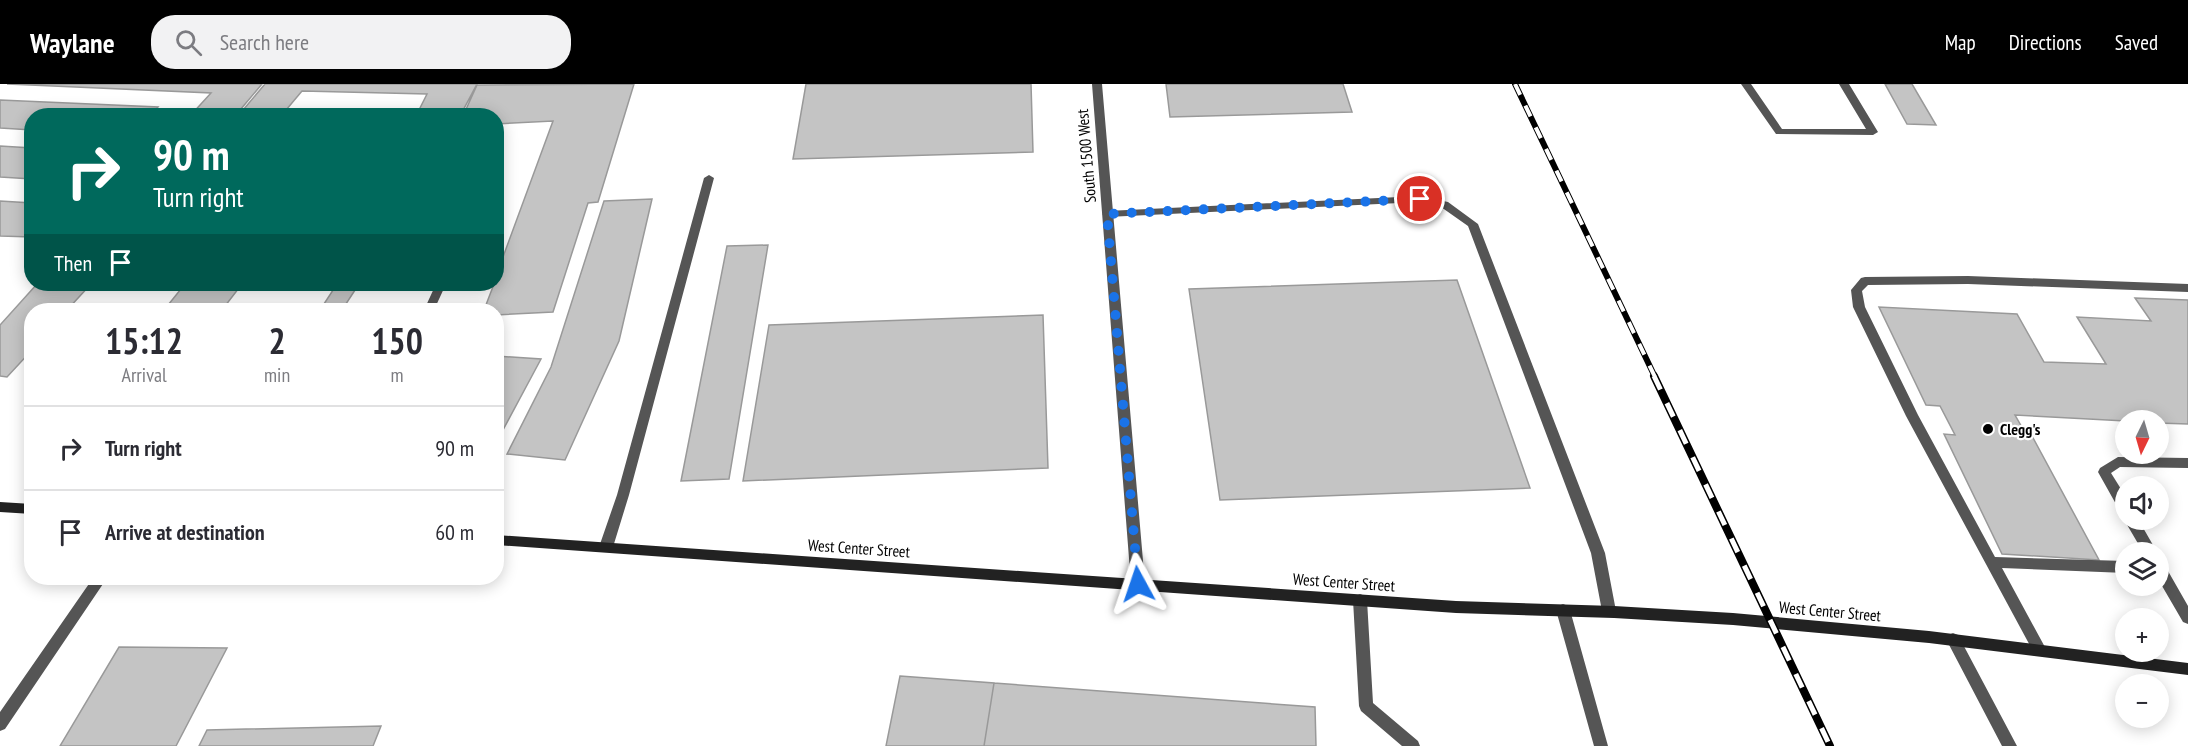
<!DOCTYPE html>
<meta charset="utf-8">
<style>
:root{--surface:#fff;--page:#f2f2f3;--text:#2b2b33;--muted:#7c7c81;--line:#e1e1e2;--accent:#000}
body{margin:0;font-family:"PT Sans Narrow",sans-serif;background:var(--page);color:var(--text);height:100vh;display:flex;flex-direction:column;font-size:22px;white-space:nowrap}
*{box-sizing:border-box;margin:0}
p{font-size:20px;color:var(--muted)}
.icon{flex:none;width:33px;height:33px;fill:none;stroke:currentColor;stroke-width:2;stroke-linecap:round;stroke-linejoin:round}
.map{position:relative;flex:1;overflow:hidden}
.sheet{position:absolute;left:24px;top:219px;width:480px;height:282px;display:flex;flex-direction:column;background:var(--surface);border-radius:24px;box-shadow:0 3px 15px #0003}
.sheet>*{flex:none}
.hud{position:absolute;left:24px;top:24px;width:480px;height:183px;border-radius:24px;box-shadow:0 3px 15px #0003;background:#00695c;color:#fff;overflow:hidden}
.needle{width:39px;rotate:185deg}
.tools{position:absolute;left:2115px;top:326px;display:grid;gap:12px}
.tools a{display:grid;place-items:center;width:54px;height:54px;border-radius:50%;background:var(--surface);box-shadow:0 3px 15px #0003;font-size:30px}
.pin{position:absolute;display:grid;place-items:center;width:51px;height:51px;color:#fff;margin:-26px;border:3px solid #fff;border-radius:50%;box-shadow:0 2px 6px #0007}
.me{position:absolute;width:66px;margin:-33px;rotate:355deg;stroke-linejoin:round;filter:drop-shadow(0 0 4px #0008)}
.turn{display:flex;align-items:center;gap:21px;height:126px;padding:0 30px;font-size:27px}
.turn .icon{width:78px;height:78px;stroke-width:2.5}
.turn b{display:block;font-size:42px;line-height:51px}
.then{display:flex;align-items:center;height:57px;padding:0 30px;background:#0003;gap:12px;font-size:22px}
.eta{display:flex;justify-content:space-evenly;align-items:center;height:102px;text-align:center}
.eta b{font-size:36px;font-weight:700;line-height:42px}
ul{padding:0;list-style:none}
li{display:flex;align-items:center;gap:18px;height:84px;padding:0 30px;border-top:2px solid var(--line)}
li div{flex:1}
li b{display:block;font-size:22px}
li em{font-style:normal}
header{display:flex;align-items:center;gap:36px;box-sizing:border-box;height:84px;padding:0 30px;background:var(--accent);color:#fff}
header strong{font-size:28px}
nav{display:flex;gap:33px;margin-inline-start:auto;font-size:21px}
.search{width:420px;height:54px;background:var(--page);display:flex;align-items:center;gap:15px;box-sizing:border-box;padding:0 21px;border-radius:24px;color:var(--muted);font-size:22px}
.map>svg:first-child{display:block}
</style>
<header>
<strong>Waylane</strong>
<div class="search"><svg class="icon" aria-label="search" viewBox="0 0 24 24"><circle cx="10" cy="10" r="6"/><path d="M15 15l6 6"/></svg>Search here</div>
<nav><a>Map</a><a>Directions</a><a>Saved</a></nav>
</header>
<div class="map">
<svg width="2188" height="662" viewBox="0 0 2188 662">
<rect width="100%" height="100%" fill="#fff"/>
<path fill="#c4c4c4" stroke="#999" stroke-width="1.5" d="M7,0H262L235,32H190L211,9Z
M265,0H477L460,32H416L427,10L302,7L281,32H238Z
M634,0L598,118L588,119L553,228L496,231V226H484L494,200H496V192L553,37L496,40V32H463L477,1Z
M806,0H1031L1033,68L793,75Z
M1166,0H1343L1352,28L1170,33Z
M1885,0H1912L1936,41L1907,40Z
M0,16L158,23L150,32H32V46L0,44Z
M0,62L32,64V95L0,93Z
M652,115L619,257L565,376L507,370L551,283L604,117Z
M0,117L32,119V153L0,152Z
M768,161L729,395L681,397L727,162Z
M1457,196L1530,404L1220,416L1189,205Z
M37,200H91L67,226H32V266L7,293L0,292V241Z
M185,200H242L222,226H164Z
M337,200H359L342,226H320Z
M2135,214L2188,216V340L2158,339V336L2126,337L2015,331L2027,352H2032L2099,476L2002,470L1944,350L1955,351L1940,322L1926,321L1879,223L2017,230L2044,278L2106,280L2077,233L2151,237Z
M1043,231L1048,384L743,397L769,241Z
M496,272L541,275L496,359Z
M119,563L227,564L176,662H60Z
M900,592L994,599L984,662H886Z
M994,599L1315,623L1316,662H984Z
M381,642L373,662H199L207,646Z"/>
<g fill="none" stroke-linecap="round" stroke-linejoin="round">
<path fill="#555" fill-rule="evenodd" d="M1741,0H1751L1782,45H1866L1839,0H1849L1878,48L1873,51L1776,50Z
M496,64L503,67L496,73Z
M709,91L714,94L629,411L613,463L611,467L606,468L601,467L599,463L617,411L704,94Z
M1420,112L1448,118L1478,140L1605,469L1616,527L1614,531L1609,533L1604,531L1602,527L1591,469L1468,142L1441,123L1420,118L1107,133L1102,130L1107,127Z
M1968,192L2188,200V208L1968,200L1868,201L1862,207L1865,223L1918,331L1995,473L2126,477V489L2002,484L2046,565L2044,569L2039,571L2034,569L1906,332L1853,223L1851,206L1861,194L1865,193Z
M436,200H446L434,226H424Z
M2118,373L2188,374V384L2120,383L2111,389L2126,413V430L2121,429L2098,388L2100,384Z
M2126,433V435H2138L2157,468H2143L2126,439L2125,435Z
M2158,479L2164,480L2188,522V540L2183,538L2158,495Z
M93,494H107L5,645L0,647V628Z
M1360,510L1365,512L1367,516L1373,619L1418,657L1420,662H1402L1361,627L1359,622L1353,516L1355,512Z
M1953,549L1958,551L2017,662H2002L1946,555L1948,551Z"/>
<path fill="#555" fill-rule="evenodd" d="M1092,0H1102L1145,500L1143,504L1138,506L1133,504L1131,500Z
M1563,520L1568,522L1570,526L1608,662H1594L1556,526L1558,522Z"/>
<path fill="#222" fill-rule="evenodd" d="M0,418L32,420V430L0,428Z
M496,451L1456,517L1614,522L1733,529L1929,547L2188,579V591L1929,559L1733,541L1614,534L1456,529L496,461Z"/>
<defs>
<path id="rail-far1" d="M1515,0L1655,293"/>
<path id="rail" d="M1654,292L1830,662"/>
</defs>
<use href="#rail-far1" stroke="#000" stroke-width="6"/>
<use href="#rail" stroke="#000" stroke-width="8"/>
<use href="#rail-far1" stroke="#fff" stroke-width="4" stroke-dasharray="12" stroke-linecap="butt"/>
<use href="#rail" stroke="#fff" stroke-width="5" stroke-dasharray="15" stroke-linecap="butt"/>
</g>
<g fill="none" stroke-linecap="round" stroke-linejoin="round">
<path stroke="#1a73e8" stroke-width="10" stroke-dasharray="0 18" d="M1138,500L1107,130L1420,115"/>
</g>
<circle fill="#000" stroke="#fff" stroke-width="2" cx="1988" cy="345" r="6"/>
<g text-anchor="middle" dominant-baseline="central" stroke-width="4.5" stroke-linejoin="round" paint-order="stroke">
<g font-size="16" fill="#000" stroke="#fff">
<text transform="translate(1086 72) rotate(-95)">South 1500 West</text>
<text transform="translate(859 464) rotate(4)">West Center Street</text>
<text transform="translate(1344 498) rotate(4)">West Center Street</text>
<text transform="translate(1830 527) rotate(5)">West Center Street</text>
</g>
<g font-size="16" font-weight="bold" fill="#000" stroke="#fff" text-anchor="start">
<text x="2000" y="345">Clegg's</text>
</g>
</g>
</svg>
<div class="tools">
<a><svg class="needle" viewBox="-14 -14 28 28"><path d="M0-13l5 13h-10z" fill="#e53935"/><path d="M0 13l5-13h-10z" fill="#7c7c81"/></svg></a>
<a><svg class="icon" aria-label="sound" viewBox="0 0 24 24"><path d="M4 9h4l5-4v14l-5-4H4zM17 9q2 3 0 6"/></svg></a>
<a><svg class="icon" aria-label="layers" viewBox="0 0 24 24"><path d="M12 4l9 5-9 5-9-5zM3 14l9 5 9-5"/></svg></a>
<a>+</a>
<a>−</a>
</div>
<div class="pin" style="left:1420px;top:115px;background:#d93025"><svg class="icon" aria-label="arrive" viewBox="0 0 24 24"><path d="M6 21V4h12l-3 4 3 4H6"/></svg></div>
<svg class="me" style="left:1138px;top:500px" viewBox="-20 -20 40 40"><path d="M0-17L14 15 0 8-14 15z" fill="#1a73e8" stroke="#fff" stroke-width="4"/></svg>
<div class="hud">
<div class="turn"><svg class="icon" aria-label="right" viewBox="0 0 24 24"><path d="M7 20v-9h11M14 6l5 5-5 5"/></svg><div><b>90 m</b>Turn right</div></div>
<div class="then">Then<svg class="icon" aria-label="arrive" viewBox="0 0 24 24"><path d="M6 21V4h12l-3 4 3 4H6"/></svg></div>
</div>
<section class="sheet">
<div class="eta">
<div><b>15:12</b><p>Arrival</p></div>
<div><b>2</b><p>min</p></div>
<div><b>150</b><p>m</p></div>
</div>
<ul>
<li><svg class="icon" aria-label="right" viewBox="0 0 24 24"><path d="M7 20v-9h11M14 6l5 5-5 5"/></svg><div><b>Turn right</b></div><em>90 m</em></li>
<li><svg class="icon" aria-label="arrive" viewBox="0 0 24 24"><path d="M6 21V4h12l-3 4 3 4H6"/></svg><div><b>Arrive at destination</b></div><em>60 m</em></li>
</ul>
</section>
</div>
